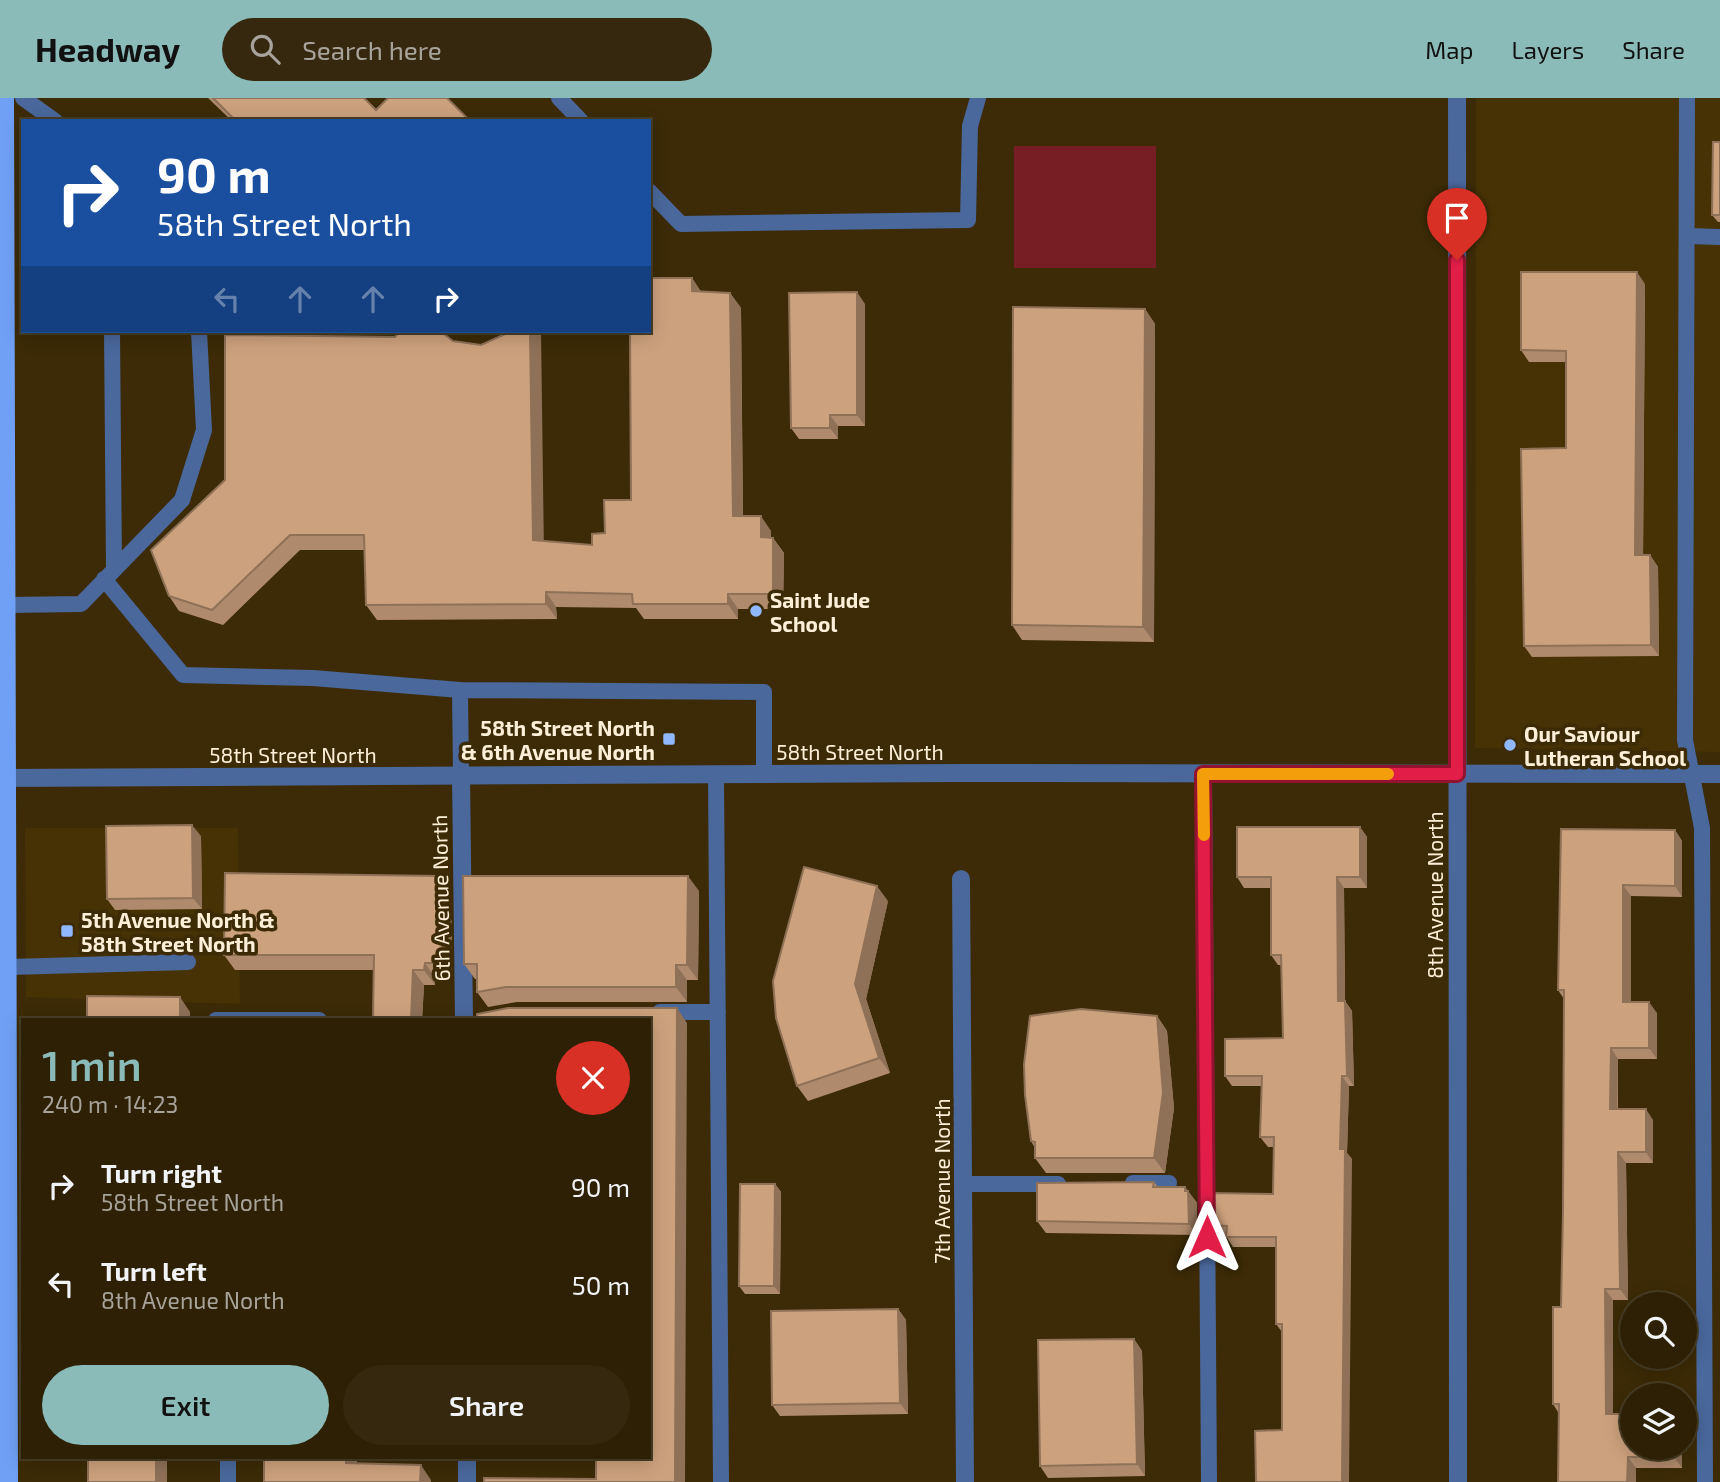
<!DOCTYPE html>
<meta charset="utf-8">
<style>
:root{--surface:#2d2004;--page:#35280e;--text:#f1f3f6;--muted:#a7a39a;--line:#483e26;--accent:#8bbbb9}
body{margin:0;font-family:"Exo 2",sans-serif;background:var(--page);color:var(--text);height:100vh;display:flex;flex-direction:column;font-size:26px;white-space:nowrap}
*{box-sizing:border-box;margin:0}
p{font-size:23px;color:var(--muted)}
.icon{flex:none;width:38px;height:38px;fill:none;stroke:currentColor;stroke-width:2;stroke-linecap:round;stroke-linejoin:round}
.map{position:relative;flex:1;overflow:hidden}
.side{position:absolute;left:21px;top:920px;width:630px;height:441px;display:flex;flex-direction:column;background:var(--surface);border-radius:0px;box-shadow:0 4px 18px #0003,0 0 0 2px var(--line)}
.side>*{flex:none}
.guide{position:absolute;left:21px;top:21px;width:630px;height:214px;border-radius:0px;box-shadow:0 4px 18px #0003,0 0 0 2px var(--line);background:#1a4fa0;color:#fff;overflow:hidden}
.fabs{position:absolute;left:1620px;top:1194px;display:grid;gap:14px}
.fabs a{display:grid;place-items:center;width:77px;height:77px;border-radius:50%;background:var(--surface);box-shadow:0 4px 18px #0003,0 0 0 2px var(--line);font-size:35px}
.pin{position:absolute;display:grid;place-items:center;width:60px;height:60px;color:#fff;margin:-72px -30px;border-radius:50% 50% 50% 0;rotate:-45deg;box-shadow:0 0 7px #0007}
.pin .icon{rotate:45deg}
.me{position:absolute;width:77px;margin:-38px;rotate:0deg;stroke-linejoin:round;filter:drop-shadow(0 0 5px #0008)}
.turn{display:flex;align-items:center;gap:24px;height:147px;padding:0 21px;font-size:32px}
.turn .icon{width:91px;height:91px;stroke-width:2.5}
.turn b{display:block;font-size:49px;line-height:60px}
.lanes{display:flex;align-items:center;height:66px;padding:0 21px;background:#0003;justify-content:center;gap:35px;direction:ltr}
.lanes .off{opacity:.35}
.round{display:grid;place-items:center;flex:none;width:74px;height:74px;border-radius:37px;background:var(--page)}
.summary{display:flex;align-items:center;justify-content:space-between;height:119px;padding:0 21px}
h1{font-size:42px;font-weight:600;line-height:52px;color:var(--accent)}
.cta{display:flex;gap:14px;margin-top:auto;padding:14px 21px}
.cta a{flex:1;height:80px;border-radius:42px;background:var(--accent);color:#111;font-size:28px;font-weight:600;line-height:80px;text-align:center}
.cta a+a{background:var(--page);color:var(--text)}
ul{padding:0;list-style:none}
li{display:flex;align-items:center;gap:21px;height:98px;padding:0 21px}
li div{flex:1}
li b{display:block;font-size:26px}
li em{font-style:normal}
header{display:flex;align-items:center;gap:42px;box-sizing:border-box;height:98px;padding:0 35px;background:var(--accent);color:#111}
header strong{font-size:33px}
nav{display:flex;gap:38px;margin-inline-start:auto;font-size:24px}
.search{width:490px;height:63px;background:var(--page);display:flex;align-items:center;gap:18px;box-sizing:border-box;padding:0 24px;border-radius:38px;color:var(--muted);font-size:26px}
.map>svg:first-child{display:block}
</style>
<header>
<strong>Headway</strong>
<div class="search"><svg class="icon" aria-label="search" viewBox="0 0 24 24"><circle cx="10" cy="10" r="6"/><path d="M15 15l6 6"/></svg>Search here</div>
<nav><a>Map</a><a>Layers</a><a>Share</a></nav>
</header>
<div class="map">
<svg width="1720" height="1384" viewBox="0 0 1720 1384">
<rect width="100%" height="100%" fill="#3c2b06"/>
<path fill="#473205" d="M1476,0H1720V654L1475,650Z
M25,730H238L240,906L26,899Z"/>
<path fill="#771d24" d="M1014,48H1156V170H1014Z"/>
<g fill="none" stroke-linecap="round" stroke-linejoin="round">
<path stroke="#4a689c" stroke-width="16" d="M23,0L55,23
M559,0L581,23
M1687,0L1685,642L1702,730L1705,1384
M649,93L681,126L968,122L970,28L978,0
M1687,138L1720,139
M112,233L114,470
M104,481L183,577L313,580L460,592L461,678
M7,507L81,506L182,402L204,332L199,233
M460,592L764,594V677
M1204,676L1209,1384
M716,677L721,1384
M9,869L188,864
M660,914H718
M216,922H319
M1133,1085H1169
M964,1086H1058
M228,1360V1384"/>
<path stroke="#4a689c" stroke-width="18" d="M1457,0L1458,1384
M461,678L464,922
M961,781L965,1384
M467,1360V1384"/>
<path stroke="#4a689c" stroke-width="18" d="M0,680L962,675L1720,676"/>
<path stroke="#70a0f5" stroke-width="18" d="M5,0L9,1384"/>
</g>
<path fill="#af8a6c" d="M208,0H364L376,12L470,23H232Z
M1720,44V124H1718L1712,117Z
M692,180L701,194L730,195L741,210L743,418L771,433V440H773L784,455L783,511H738V521H644L636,510L556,509L557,521L377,522L366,507L365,452H300L223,527L179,513L169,498L225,382L543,443L592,447L605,435L631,402Z
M1645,186L1643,457H1650L1658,469L1659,558L1532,559L1524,548L1566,350V264H1529L1521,252Z
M865,206V328H838V341H799L791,330Z
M1145,211L1155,226L1154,544L1022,542L1012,527Z
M1360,729L1367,739V790H1344L1345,903L1352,913L1354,988H1349L1347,1055L1352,1061L1282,1332V1234L1276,1226V1149H1233L1226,1138H1218L1211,1127L1273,1096L1274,1049H1268L1260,1039L1262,988H1232L1225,978L1283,940L1281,867H1278L1271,857V790H1244L1237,779Z
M1561,731L1675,732L1682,743V799L1631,798V904L1657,915V961H1618V1011L1653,1022V1065H1626L1628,1202H1613V1316L1682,1349V1370H1636L1558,1314L1553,1306L1561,1209L1563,1114L1564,901L1558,892Z
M201,738L202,811L115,812L107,801Z
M441,778L451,793L452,880H435V887H424L422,922H373L374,872H235L224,857Z
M699,793L698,882H687V904H517L488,909L477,894V881H475L464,866Z
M888,803L866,901L890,975L808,1003L797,988Z
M1157,918L1167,933L1174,1010L1165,1075H1046L1035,1060V1050L1031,1043Z
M1154,1084L1158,1089H1185L1197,1105V1137L1046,1135L1037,1123Z
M775,1086L781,1094L780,1196H745L739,1188Z
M898,1211L906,1222L908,1316L780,1318L772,1307Z
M1134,1241L1142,1253L1145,1378L1048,1380L1040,1368Z"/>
<path fill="#8f7158" d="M1637,174L1645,186L1643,469L1635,457Z
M692,180L702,195L692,193Z
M857,194L865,206V328L857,317Z
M730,195L741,210L743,433L733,418Z
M1145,211L1155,226L1154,544L1143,529Z
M530,233H541L544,457L533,442Z
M830,317L838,328V341L830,330Z
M761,418L771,433V454L761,439Z
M773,440L784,455L783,511L773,496Z
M1650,457L1658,469L1659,558L1651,547Z
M546,494L556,509L557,521L546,506Z
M728,496L738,511V521L728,506Z
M192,727L201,738L202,811L193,800Z
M1360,729L1367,739V790L1360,779Z
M1675,732L1682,743V799L1675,788Z
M441,778L451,793L452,880L442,865Z
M688,778L699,793L698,882L687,867Z
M1337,779L1344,790L1345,903L1352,913L1354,988L1347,978L1338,903Z
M1623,787L1631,798V914L1623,904Z
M877,788L888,803L866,901L890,975L879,960L855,886Z
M425,865L435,880V887L424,872Z
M676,867L687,882V904L676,889Z
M413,872L424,887L422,922H411Z
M180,899L190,914V922H180Z
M1649,904L1657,915V961L1649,950Z
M677,910L687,925L685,1384H675Z
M1157,918L1167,933L1174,1010L1165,1075L1154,1060Z
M1611,950L1618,961L1617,1022L1610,1011Z
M1342,978L1349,988L1347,1055L1352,1061L1349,1384H1342L1340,1051Z
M1646,1011L1653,1022V1065L1646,1054Z
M1618,1054L1626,1065L1628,1202L1620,1191Z
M775,1086L781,1094L780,1196L774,1188Z
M1185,1089L1197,1105V1137L1189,1126Z
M1605,1191L1613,1202V1327L1606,1316Z
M898,1211L906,1222L908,1316L900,1305Z
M1134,1241L1142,1253L1145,1378L1137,1366Z
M1674,1349H1682V1370L1674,1359Z
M1628,1359L1636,1370V1384H1627Z
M156,1360H167V1384H156Z
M346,1360H357V1380L346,1365Z
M421,1367L431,1382V1384H420Z"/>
<path fill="#cca17d" stroke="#8f7158" stroke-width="2" d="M213,0H364L376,12L388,0H447L470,23H236Z
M1713,44H1720V117H1712Z
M1521,174H1637L1635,457H1650L1651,547L1524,548L1521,351L1566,350V253L1521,252Z
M649,180H692V193L730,195L733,418H761V439L773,440V496H728V506H633L632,496L546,494V506L366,507L364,437H290L212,512L169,498L151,452L225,382V237L395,239L400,233H440L453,243L481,247L512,233H530L533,442L592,447V436L605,435L604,402H631L630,233H649Z
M857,194V317H830V330H791L789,195Z
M1013,209L1145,211L1143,529L1012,527Z
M192,727L193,800L107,801L106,728Z
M1237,729H1360V779H1337L1338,903H1345L1347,978H1342L1340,1051H1345L1342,1384H1256L1255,1333L1282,1332V1226H1276V1139H1226L1227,1128L1211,1127L1210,1095L1273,1096L1274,1039H1260L1262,978H1225V941L1283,940L1281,857H1271V779H1237Z
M1561,731L1675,732V788L1623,787V904H1649V950H1611L1610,1011H1646V1054H1618L1620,1191H1605L1606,1316H1633V1349H1674V1359H1628L1627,1384H1558L1559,1306H1553V1209H1561L1563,1114L1564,892H1558Z
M804,769L877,788L855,886L879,960L797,988L776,920L773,883Z
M225,775L441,778L442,865H425L424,872H413L411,922H373L374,857H224Z
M463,778H688L687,867H676V889H506L477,894V866H464Z
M87,898L180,899V922H87Z
M508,910H677L675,1384H484V1380L596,1381V1360H649V922H477V916Z
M1081,911L1157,918L1163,995L1154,1060H1035V1044L1031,1043L1025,997L1024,966L1030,918Z
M1154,1084L1153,1089H1185V1093H1188L1189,1126L1037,1123V1085Z
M740,1086H775L774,1188H739Z
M898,1211L900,1305L772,1307L771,1213Z
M1134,1241L1137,1366L1040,1368L1038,1242Z
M88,1360H156V1384H88Z
M264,1360H346V1365L421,1367L420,1384H264Z"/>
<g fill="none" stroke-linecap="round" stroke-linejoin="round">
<defs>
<path id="route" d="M1207,1139L1203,676H1457V162"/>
</defs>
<use href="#route" stroke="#92132f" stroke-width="18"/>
<use href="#route" stroke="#e11d48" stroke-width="12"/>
<path stroke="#f59e0b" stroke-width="12" d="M1204,737L1203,676H1388"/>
</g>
<g fill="#90b8fd" stroke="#3c2b06" stroke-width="2.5">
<circle cx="756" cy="513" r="7"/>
<rect x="662" y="634" width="14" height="14" rx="3.5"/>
<circle cx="1510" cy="647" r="7"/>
<rect x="60" y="826" width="14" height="14" rx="3.5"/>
</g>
<g text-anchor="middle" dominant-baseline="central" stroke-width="7" stroke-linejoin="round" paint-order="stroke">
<g font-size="21" font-weight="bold" fill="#fef0d8" stroke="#3c2b06" text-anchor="start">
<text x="770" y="501">Saint Jude<tspan x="770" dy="24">School</tspan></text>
<text x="655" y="629" text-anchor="end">58th Street North<tspan x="655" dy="24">&amp; 6th Avenue North</tspan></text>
<text x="1524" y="635">Our Saviour<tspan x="1524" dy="24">Lutheran School</tspan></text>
<text x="81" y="821">5th Avenue North &amp;<tspan x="81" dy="24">58th Street North</tspan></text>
</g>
<g font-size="21" fill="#fef0d8" stroke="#3c2b06">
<text x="860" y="653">58th Street North</text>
<text x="293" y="656">58th Street North</text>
<text transform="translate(1434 797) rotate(-90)">8th Avenue North</text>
<text transform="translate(440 800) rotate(-91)">6th Avenue North</text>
<text transform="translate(941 1083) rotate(-90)">7th Avenue North</text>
</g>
</g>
</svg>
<div class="fabs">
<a><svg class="icon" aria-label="search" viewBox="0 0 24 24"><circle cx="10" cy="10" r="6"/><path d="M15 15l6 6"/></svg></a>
<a><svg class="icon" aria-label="layers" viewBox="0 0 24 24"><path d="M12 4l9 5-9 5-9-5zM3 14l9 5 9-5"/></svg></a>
</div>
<div class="pin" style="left:1457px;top:162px;background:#d93025"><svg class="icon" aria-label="arrive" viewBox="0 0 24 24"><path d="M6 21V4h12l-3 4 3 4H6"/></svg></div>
<svg class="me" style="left:1207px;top:1139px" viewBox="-20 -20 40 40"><path d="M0-17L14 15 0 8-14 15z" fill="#e11d48" stroke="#fff" stroke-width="4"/></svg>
<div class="guide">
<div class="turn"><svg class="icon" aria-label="right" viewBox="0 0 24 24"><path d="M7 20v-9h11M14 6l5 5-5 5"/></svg><div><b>90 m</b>58th Street North</div></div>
<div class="lanes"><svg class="icon off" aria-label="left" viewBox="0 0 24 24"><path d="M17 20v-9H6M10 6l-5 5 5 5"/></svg><svg class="icon off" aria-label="ahead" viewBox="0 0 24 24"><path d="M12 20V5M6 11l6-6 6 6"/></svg><svg class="icon off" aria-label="ahead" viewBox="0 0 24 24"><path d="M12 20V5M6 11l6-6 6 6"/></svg><svg class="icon" aria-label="right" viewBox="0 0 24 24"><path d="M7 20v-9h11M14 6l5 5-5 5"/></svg></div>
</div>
<section class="side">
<div class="summary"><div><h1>1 min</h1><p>240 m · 14:23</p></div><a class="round" style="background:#d93025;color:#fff"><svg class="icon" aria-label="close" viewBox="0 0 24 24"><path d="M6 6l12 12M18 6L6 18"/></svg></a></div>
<ul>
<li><svg class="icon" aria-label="right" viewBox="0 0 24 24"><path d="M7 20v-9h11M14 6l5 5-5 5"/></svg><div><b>Turn right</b><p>58th Street North</p></div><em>90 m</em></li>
<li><svg class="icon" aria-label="left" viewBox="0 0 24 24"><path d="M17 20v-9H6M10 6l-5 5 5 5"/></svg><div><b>Turn left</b><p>8th Avenue North</p></div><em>50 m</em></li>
</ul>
<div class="cta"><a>Exit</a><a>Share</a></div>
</section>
</div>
